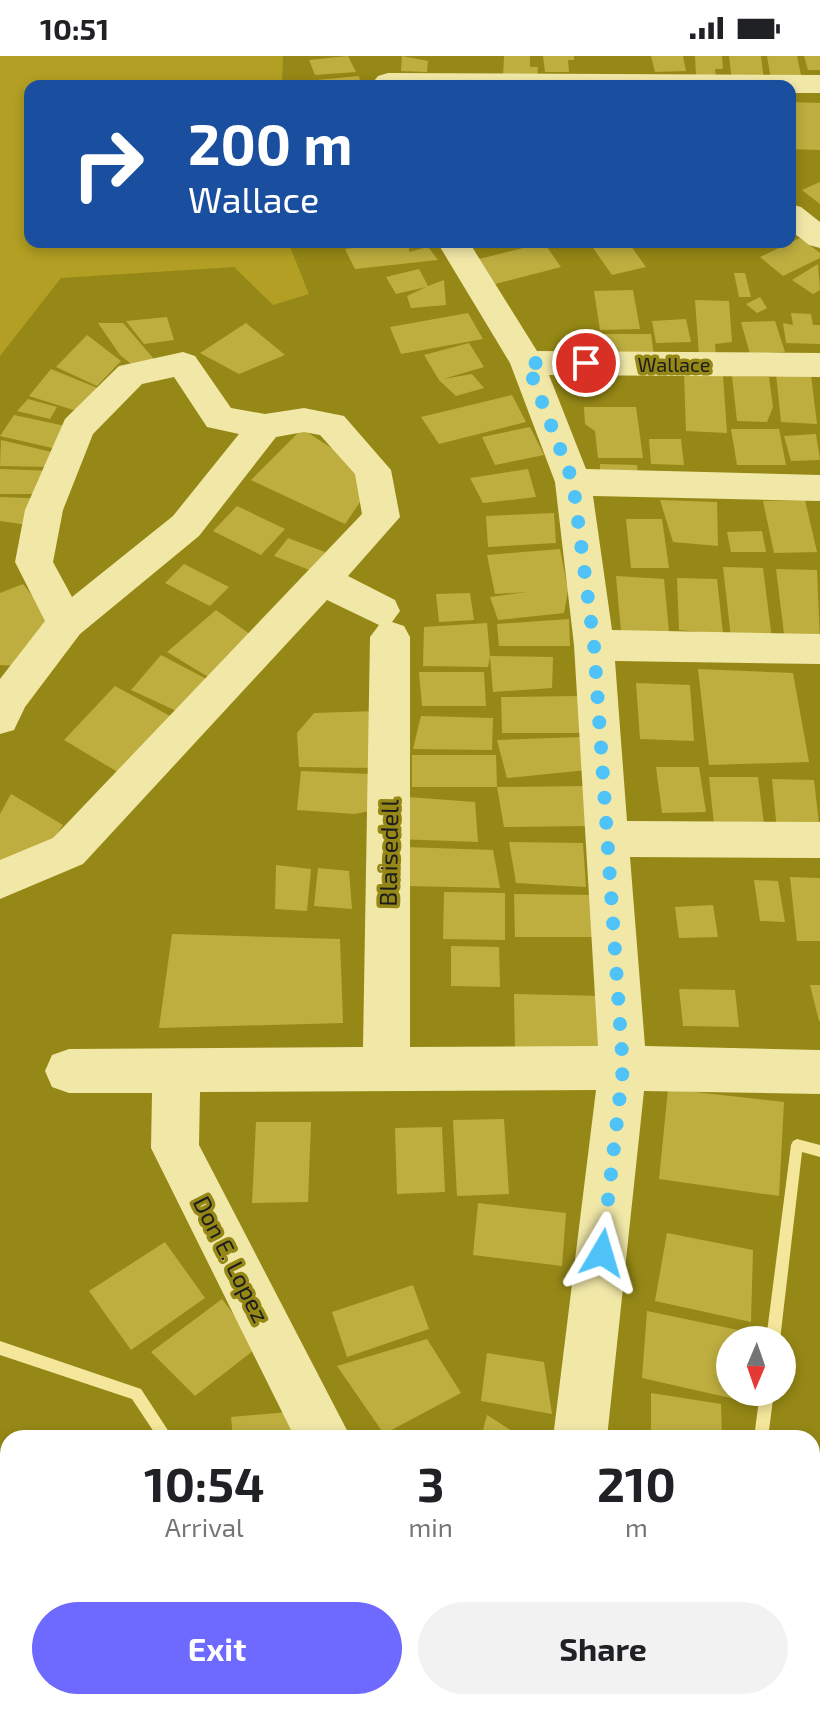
<!DOCTYPE html>
<style>
:root{--surface:#fff;--page:#f2f2f2;--text:#202124;--muted:#757577;--accent:#6e69ff}
body{margin:0;font-family:"Exo 2",sans-serif;background:var(--page);color:var(--text);height:100vh;display:flex;flex-direction:column;font-size:30px;white-space:nowrap}
*{box-sizing:border-box;margin:0}
p{font-size:26px;color:var(--muted)}
.icon{flex:none;width:44px;height:44px;fill:none;stroke:currentColor;stroke-width:2;stroke-linecap:round;stroke-linejoin:round}
.map{position:relative;flex:1;overflow:hidden}
.drawer{position:absolute;left:0px;top:1374px;width:820px;height:280px;display:flex;flex-direction:column;background:var(--surface);border-radius:24px 24px 0 0;box-shadow:0 4px 12px #0003}
.drawer>*{flex:none}
.top-card{position:absolute;left:24px;top:24px;width:772px;height:168px;border-radius:16px;box-shadow:0 4px 12px #0003;background:#1a4fa0;color:#fff;overflow:hidden}
.needle{width:52px;rotate:182deg}
.tools{position:absolute;left:716px;top:1270px;display:grid;gap:16px}
.tools a{display:grid;place-items:center;width:80px;height:80px;border-radius:50%;background:var(--surface);box-shadow:0 4px 12px #0003;font-size:40px}
.pin{position:absolute;display:grid;place-items:center;width:68px;height:68px;color:#fff;margin:-34px;border:4px solid #fff;border-radius:50%;box-shadow:0 2px 8px #0007}
.me{position:absolute;width:88px;margin:-44px;rotate:7deg;stroke-linejoin:round;filter:drop-shadow(0 0 6px #0008)}
.turn{display:flex;align-items:center;gap:28px;height:168px;padding:0 32px;font-size:36px}
.turn .icon{width:104px;height:104px;stroke-width:2.5}
.turn b{display:block;font-size:56px;line-height:68px}
.eta{display:flex;justify-content:space-evenly;align-items:center;height:136px;text-align:center}
.eta b{font-size:48px;font-weight:700;line-height:56px}
.button{display:flex;gap:16px;margin-top:auto;padding:16px 32px}
.button a{flex:1;height:92px;border-radius:48px;background:var(--accent);color:#fff;font-size:32px;font-weight:700;line-height:92px;text-align:center}
.button a+a{background:var(--page);color:var(--text)}
.status{display:flex;justify-content:space-between;align-items:center;height:56px;padding:0 40px;background:var(--surface);direction:ltr}
.status svg{height:22px;fill:currentColor}
.map>svg:first-child{display:block}
</style>
<div class="status"><b>10:51</b><svg viewBox="0 0 49 12"><path d="M0 12V9h3v3zM5 12V6h3v6zM10 12V3h3v9zM15 12V0h3v12zM26 1h20v11H26zM47 4h2v5h-2z"/></svg></div>
<div class="map">
<svg width="820" height="1654" viewBox="0 0 820 1654">
<rect width="100%" height="100%" fill="#968816"/>
<path fill="#b29f23" d="M0,0H283L282,30H30V186H288L309,238L273,249L234,211L61,222L0,300Z"/>
<g fill="none" stroke-linecap="round" stroke-linejoin="round">
<path fill="#f4e79b" fill-rule="evenodd" d="M797,1083L820,1089V1101L802,1096L780,1284H766L791,1089L793,1085Z
M0,1285L141,1333L173,1382H158L132,1343L0,1299Z
M760,1336H774L768,1382H754Z
M192,1646H206L208,1654H194Z
M730,1646H744V1654H730Z"/>
</g>
<path fill="#beae3f" d="M348,0L356,16L315,19L309,4Z
M402,0L428,5L427,16L401,15Z
M504,0H530V11H538L537,22L503,20Z
M543,0H574V4H568L569,16H545Z
M651,0H683L686,15L655,16Z
M695,0H722L723,13H715L716,20L696,19Z
M729,0H761L764,25L732,24Z
M767,0H797L802,24H771Z
M804,0H820V14H808Z
M359,20L361,30H319L317,24Z
M790,46L820,47V94L790,93Z
M820,126V148L802,134Z
M800,182L820,197V202L783,220L760,201Z
M396,186H409V196L428,191L438,204L355,213L345,193Z
M589,186H628L646,211L612,219Z
M544,187L561,211L495,228L479,203Z
M818,208L820,234L813,238L792,224Z
M419,213L428,230L444,224L446,249L411,252L407,240L426,231L396,238L386,221Z
M734,217H745L751,241H739Z
M633,234L640,273L600,274L594,235Z
M760,241L767,252L757,257L746,248Z
M695,244L729,245L732,286L715,288L716,300L699,299Z
M468,257L483,283L401,298L390,271Z
M791,257L811,258L813,269H820V288L786,287L783,267L793,269Z
M167,261L174,284L144,288L126,265Z
M686,263L691,286L656,287L652,265Z
M775,265L785,296L750,298L741,266Z
M98,267H123L154,303L135,311L120,299Z
M246,267L285,299L239,318L200,297Z
M603,278H651L654,300H606Z
M87,279L121,305L97,330L56,311Z
M469,287L484,311L443,323L472,318L484,332L456,340L439,324L424,299Z
M51,313L100,333L83,357L29,340Z
M684,318L723,319L727,377L686,375Z
M776,318L811,319L817,368L781,366Z
M732,320L769,321L773,351L767,366L737,365Z
M512,339L526,366L439,388L421,361Z
M28,343L57,351L50,363L17,355Z
M584,351H636L643,402H598L595,375L585,368Z
M14,359L70,371L61,394L0,380Z
M530,371L544,399L495,409L482,381Z
M302,373L358,409L369,433L345,468L251,424Z
M731,373H779L786,409H737Z
M816,378L820,404L791,405L784,380Z
M649,383H681L684,409L651,408Z
M1,384L56,397L53,411L0,410Z
M600,408L637,409L638,419L600,418Z
M0,413L55,415V438H0Z
M528,413L536,441L483,447L470,422Z
M0,441L52,443L41,471L0,465Z
M660,444L717,446L718,490L673,486Z
M805,444L817,496L774,497L763,445Z
M237,450L285,473L261,499L213,475Z
M554,457L556,487L488,491L486,460Z
M626,463H662L669,512H631Z
M762,475L766,496H731L727,476Z
M288,482L325,496L312,515L274,500Z
M560,493L568,534L564,557L498,564L490,541L527,536L495,538L487,499Z
M184,508L229,531L210,550L165,527Z
M723,511L763,512L772,583L731,582Z
M776,513L817,514L820,587L785,586Z
M616,520L664,523L669,576L621,575Z
M677,522L717,523L723,578L679,574Z
M23,528L62,577L39,611L0,609V537Z
M470,537L474,564L439,566L436,538Z
M216,554L254,581L210,622L167,596Z
M569,563L570,590H499L497,568Z
M487,567L490,600L488,611L423,610L424,571Z
M161,599L214,627L181,657L131,634Z
M490,600L553,601L552,632L493,636Z
M698,613L793,617L809,706L709,709Z
M419,616H484L486,650H422Z
M636,627L690,629L694,685L640,683Z
M115,630L172,661L121,718L64,684Z
M579,640L581,677H502L501,641Z
M378,655L376,712L299,711L297,677L314,657Z
M421,660L493,662L492,694L413,693Z
M582,681L587,714L507,722L497,684Z
M412,699H496L497,731H412Z
M656,711H699L706,756L662,757Z
M301,715L369,718V755L355,758L297,754Z
M709,721H758L764,768H714Z
M772,723L814,724L820,776L777,775Z
M587,730L591,770L504,771L497,731Z
M11,738L63,769L47,793L0,808V758Z
M394,740L475,746L478,786L396,783Z
M509,786L583,787L586,831L516,827Z
M404,791L493,794L500,832L406,830Z
M276,809L311,813L307,855L275,853Z
M318,812L349,815L352,853L314,850Z
M790,821L820,822V885H797Z
M754,824L778,825L785,866L760,865Z
M444,836L505,837V884L443,883Z
M514,838L597,839L600,881H515Z
M713,849L718,881L679,882L675,851Z
M172,878L340,883L343,967L159,972Z
M451,890L499,891L500,931L451,930Z
M810,929H820V965H819Z
M679,933L735,934L739,971L683,970Z
M514,938L605,940L607,996L515,994Z
M668,1033L784,1046L779,1140L659,1123Z
M504,1063L509,1138L457,1140L453,1064Z
M256,1066H311L308,1146L252,1147Z
M442,1071L445,1136L397,1138L395,1072Z
M478,1147L566,1157L562,1210L473,1199Z
M667,1177L753,1194L751,1266L655,1245Z
M165,1186L205,1242L131,1294L89,1235Z
M413,1229L429,1273L347,1301L332,1256Z
M222,1243L258,1291L195,1340L151,1296Z
M647,1255L743,1275L742,1284H730V1336H740L739,1344L642,1322Z
M427,1283L461,1337L384,1378L337,1310Z
M487,1297L544,1306L552,1358L481,1345Z
M651,1337L721,1348L722,1382H651Z
M312,1354L316,1382H233L231,1361Z
M487,1359L523,1382H481Z
M370,1646H435L433,1654H368Z
M541,1646H633L634,1654H542Z"/>
<g fill="none" stroke-linecap="round" stroke-linejoin="round">
<path fill="#f1e8a8" fill-rule="evenodd" d="M388,17L820,19V37H790V30H376L373,26L378,20Z
M790,148L801,151L820,166V192L809,189L790,174Z
M437,186H469L537,295L820,297V321L549,319L586,413L820,419V445L593,440L612,574L820,578V608L615,605L627,765L820,766V802L630,801L645,990L820,994V1038L644,1035L607,1382H553L596,1034L200,1036L199,1089L351,1382H295L151,1092L152,1037H69L52,1031L45,1015L52,999L69,993L363,991L370,581L379,569L327,544L83,808L0,843V804L53,782L362,458L355,418L320,379L304,376L276,381L199,480L80,578L25,651L14,674L0,678V623L45,565L15,506L25,454L65,363L119,310L183,296L195,300L231,352L265,358L304,352L344,360L391,414L400,461L348,520L395,544L400,555L392,566L404,570L410,581V991L598,990L574,589L555,426L510,307ZM174,321L207,371L239,378L173,460L72,541L53,506L63,454L93,378L142,328Z
M0,1454L8,1457V1535L0,1532Z
M8,1621V1646H50L48,1654H0V1625Z"/>
</g>
<g fill="none" stroke-linecap="round" stroke-linejoin="round">
<path stroke="#4fc3f7" stroke-width="14" stroke-dasharray="0 25.2" d="M586,307H527L573,426L594,589L623,1012L602,1197"/>
</g>
<g text-anchor="middle" dominant-baseline="central" stroke-width="7" stroke-linejoin="round" paint-order="stroke">
<g font-size="20" fill="#1d1d1d" stroke="#968816">
<text x="674" y="308">Wallace</text>
</g>
<g font-size="24" fill="#1d1d1d" stroke="#968816">
<text transform="translate(388 797) rotate(-89)">Blaisedell</text>
<text transform="translate(232 1203) rotate(63)">Don E. Lopez</text>
</g>
</g>
</svg>
<div class="tools">
<a><svg class="needle" viewBox="-14 -14 28 28"><path d="M0-13l5 13h-10z" fill="#e53935"/><path d="M0 13l5-13h-10z" fill="#757577"/></svg></a>
</div>
<div class="pin" style="left:586px;top:307px;background:#d93025"><svg class="icon" aria-label="arrive" viewBox="0 0 24 24"><path d="M6 21V4h12l-3 4 3 4H6"/></svg></div>
<svg class="me" style="left:602px;top:1197px" viewBox="-20 -20 40 40"><path d="M0-17L14 15 0 8-14 15z" fill="#4fc3f7" stroke="#fff" stroke-width="4"/></svg>
<div class="top-card">
<div class="turn"><svg class="icon" aria-label="right" viewBox="0 0 24 24"><path d="M7 20v-9h11M14 6l5 5-5 5"/></svg><div><b>200 m</b>Wallace</div></div>
</div>
<section class="drawer">
<div class="eta">
<div><b>10:54</b><p>Arrival</p></div>
<div><b>3</b><p>min</p></div>
<div><b>210</b><p>m</p></div>
</div>
<div class="button"><a>Exit</a><a>Share</a></div>
</section>
</div>
